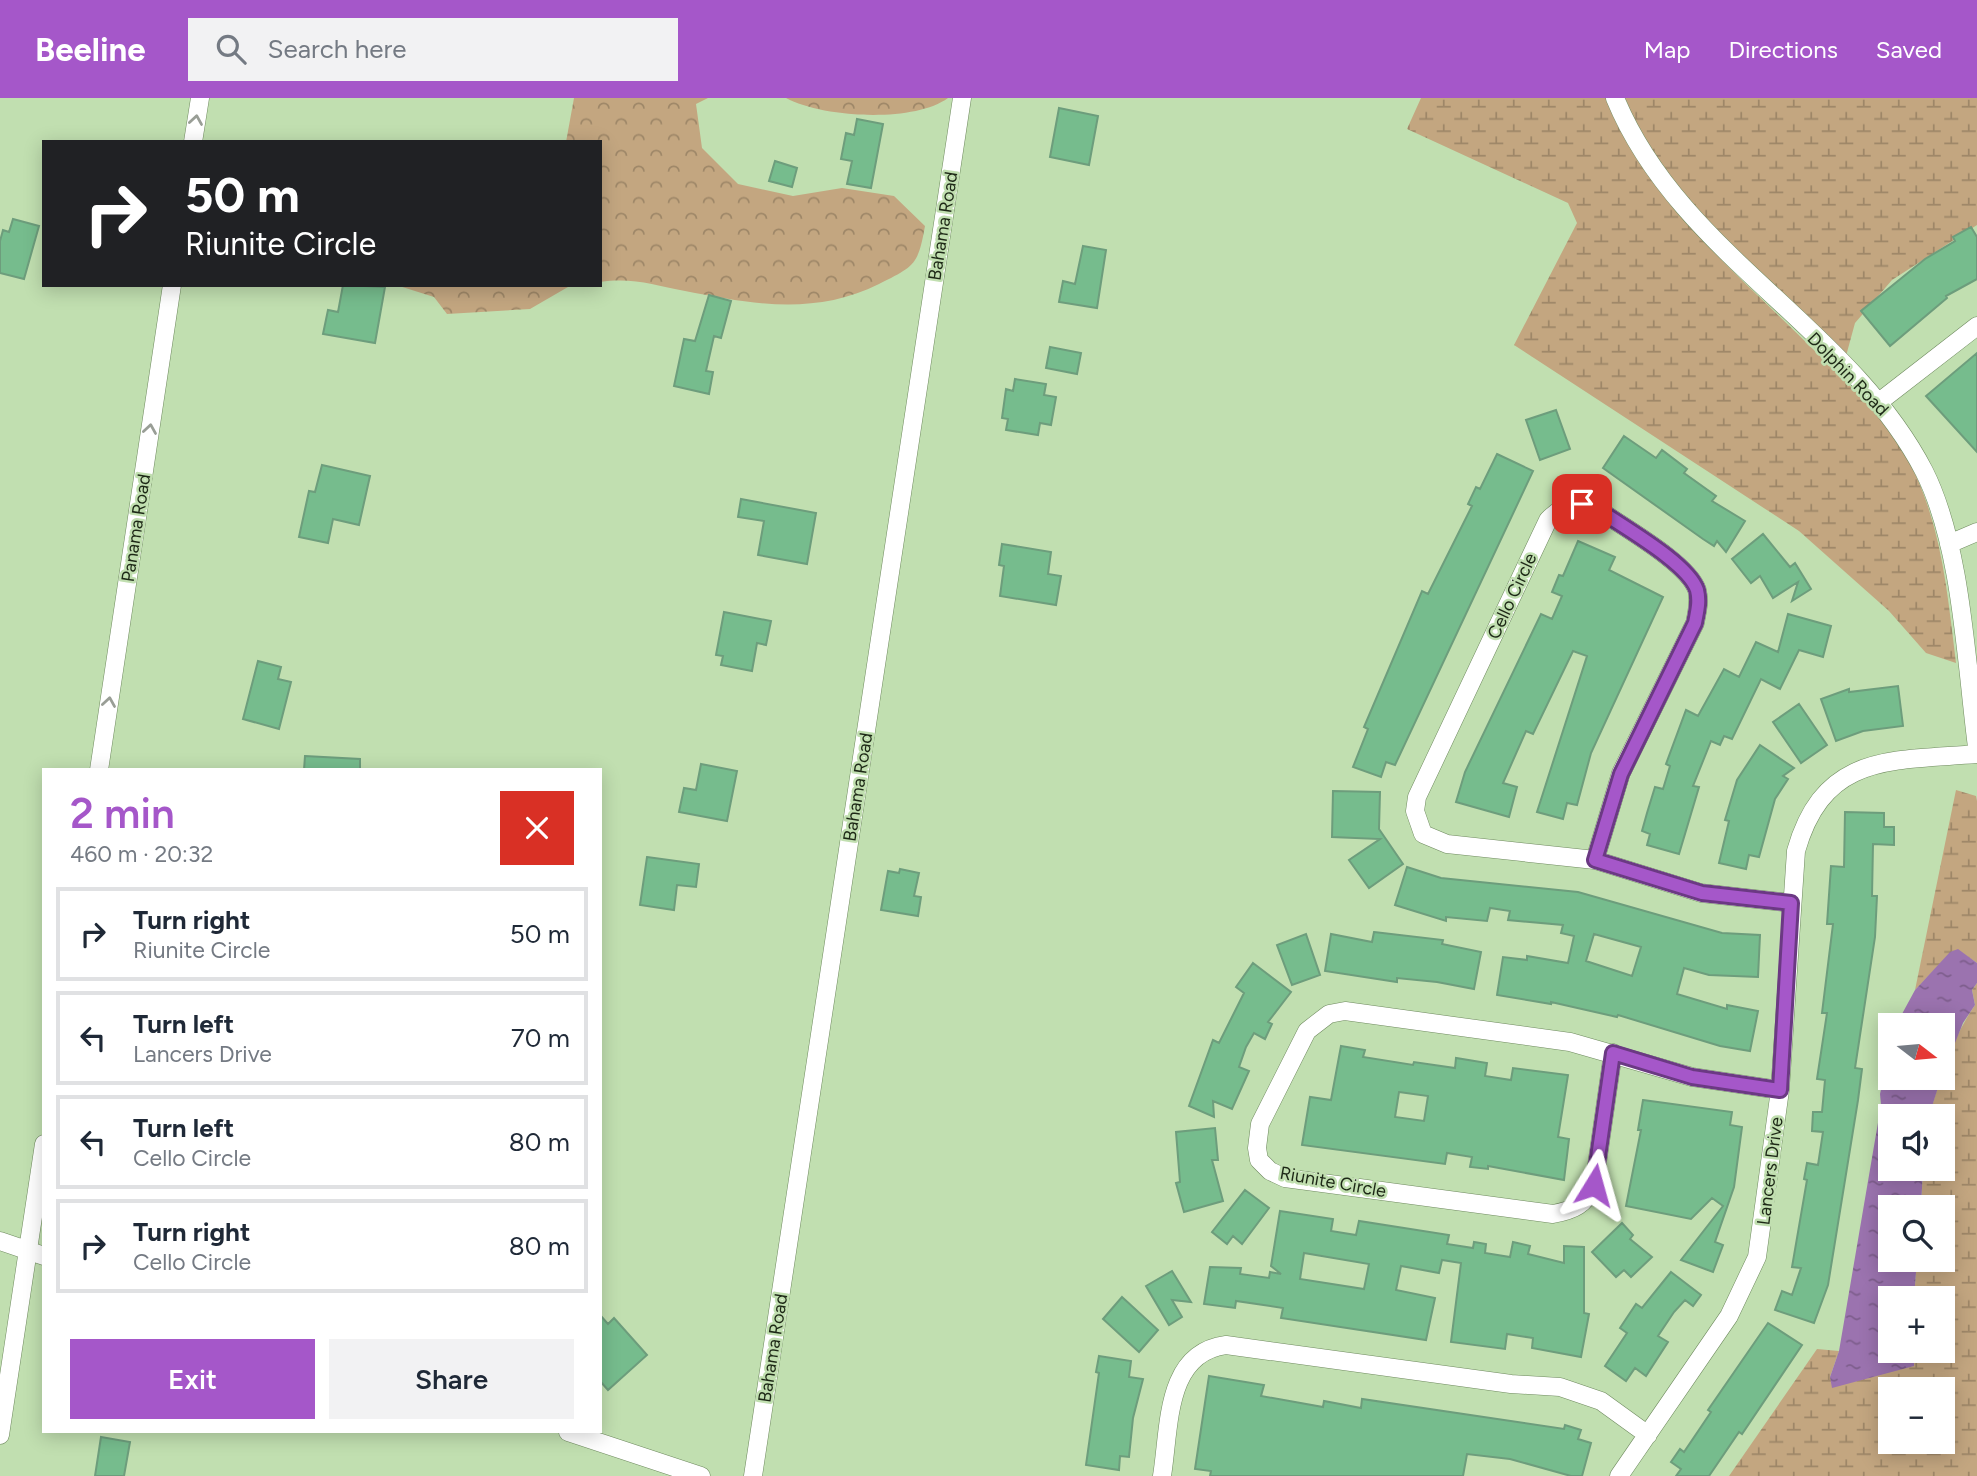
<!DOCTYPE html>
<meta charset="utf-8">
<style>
:root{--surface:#fff;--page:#f2f2f3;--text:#1f2937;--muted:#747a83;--line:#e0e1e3;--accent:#a557c9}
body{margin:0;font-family:Figtree,sans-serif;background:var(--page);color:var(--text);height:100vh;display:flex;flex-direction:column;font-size:26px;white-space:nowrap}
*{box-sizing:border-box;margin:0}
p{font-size:23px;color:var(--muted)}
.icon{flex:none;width:38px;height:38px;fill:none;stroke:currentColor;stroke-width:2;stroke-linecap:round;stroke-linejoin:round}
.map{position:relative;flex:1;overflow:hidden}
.side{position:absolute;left:42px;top:670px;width:560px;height:665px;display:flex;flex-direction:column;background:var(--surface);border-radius:0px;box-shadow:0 4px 18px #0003}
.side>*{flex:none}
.guide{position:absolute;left:42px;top:42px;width:560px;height:147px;border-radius:0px;box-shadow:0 4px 18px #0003;background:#202124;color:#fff;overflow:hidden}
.needle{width:46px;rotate:106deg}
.controls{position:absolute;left:1878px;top:915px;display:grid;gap:14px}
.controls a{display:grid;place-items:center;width:77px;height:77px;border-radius:0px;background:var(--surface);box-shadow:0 4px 18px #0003;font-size:35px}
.pin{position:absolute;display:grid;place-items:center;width:60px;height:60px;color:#fff;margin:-30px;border-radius:14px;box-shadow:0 4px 10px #0006}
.me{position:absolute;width:77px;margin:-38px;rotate:8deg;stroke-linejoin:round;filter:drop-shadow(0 0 5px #0008)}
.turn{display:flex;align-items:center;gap:24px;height:147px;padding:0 28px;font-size:32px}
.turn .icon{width:91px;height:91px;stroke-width:2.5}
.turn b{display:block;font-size:49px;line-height:60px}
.round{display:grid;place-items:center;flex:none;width:74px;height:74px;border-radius:0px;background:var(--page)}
.overview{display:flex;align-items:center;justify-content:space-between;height:119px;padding:0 28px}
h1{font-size:42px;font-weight:600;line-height:52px;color:var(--accent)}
.button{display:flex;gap:14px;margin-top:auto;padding:14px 28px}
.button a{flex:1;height:80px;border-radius:0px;background:var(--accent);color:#fff;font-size:28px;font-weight:600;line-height:80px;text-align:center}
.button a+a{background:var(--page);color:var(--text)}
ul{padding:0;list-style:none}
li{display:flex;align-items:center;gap:21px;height:94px;margin:0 14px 10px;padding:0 14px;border:4px solid var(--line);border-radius:0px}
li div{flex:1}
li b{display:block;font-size:26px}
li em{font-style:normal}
header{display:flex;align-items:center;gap:42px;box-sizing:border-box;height:98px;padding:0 35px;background:var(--accent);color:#fff}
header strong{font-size:33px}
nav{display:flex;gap:38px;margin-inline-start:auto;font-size:24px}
.search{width:490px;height:63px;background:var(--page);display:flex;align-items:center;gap:18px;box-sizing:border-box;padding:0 24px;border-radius:0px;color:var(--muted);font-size:26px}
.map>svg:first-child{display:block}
</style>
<header>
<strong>Beeline</strong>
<div class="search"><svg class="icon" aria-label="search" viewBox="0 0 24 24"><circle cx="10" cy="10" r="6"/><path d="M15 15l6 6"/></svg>Search here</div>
<nav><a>Map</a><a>Directions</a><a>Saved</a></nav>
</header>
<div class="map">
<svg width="1977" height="1378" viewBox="0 0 1977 1378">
<defs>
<pattern id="forest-crowns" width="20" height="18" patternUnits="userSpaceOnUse" patternTransform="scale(1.75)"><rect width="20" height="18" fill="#c3a680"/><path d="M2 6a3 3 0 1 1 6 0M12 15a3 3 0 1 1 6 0" fill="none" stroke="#9e8768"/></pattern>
<pattern id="wetland-marsh" width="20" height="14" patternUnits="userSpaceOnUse" patternTransform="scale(1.75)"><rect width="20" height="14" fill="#c3a680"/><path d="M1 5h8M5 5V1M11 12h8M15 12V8" fill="none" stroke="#9e8768"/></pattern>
<pattern id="water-ripples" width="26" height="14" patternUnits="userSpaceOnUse" patternTransform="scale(1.75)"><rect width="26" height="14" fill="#9b73af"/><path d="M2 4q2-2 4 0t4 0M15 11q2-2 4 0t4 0" fill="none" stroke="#7e5e8d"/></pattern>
</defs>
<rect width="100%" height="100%" fill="#c1dfb0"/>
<path fill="url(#forest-crowns)" d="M574,0H708L696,6L702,50L738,86L793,98L842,90L894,98L925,128C918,167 915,168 879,186C815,218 752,206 685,193C654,187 632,179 600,184V44H566Z
M786,0H948C914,25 823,20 786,0Z
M396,187H580L568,189L530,211L447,216L434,199Z"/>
<path fill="url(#wetland-marsh)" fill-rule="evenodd" d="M1421,0H1606C1649,105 1739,177 1818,256C1855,292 1896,332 1917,380C1943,439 1948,501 1956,565L1926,555L1889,513L1799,433L1514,247L1577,125L1568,105L1407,31Z
M1625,0H1977V127L1892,182L1855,225L1846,258C1768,182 1667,102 1625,0Z
M1956,692L1976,698L1977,703V865L1958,852L1951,854L1915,892Z
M1977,885V1378H1729L1817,1251L1839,1253L1830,1279L1914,1268V1253H1942V1200H1914L1917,1162H1942V1110L1921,1109L1923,1071H1942V1018H1929C1941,979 1951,942 1975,907L1972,892ZM1890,1292H1942V1344H1890Z"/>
<path fill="url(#water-ripples)" d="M1958,851L1977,865V885L1972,892L1975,907L1963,925L1943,975L1942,928L1896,927L1915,892L1950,854Z
M1890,950V980H1941L1929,1018H1890V1071H1923L1921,1109L1890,1110V1162H1917L1914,1200H1890V1253H1914V1268L1832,1290L1830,1279L1839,1253L1881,1007L1880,996Z"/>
<path fill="#76bc8d" stroke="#6d9d7c" stroke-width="2" fill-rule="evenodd" d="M1059,10L1098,18L1089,67L1050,59Z
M857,21L883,26L871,90L847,86L852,63L841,61L846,35L854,37Z
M775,63L797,70L792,89L769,83Z
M13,121L39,128L24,181L0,175V143L3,132L9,134Z
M1971,129L1977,139V181L1946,198L1947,200L1890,248L1861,213L1925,161L1955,143L1953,139Z
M1083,148L1106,152L1097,210L1059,204L1063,183L1075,186Z
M343,187L385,189L375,245L323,236L328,212L338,214Z
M709,197L731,203L721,240L714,238L706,273L713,274L709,296L674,288L684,241L695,243Z
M1050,249L1081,255L1077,276L1046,270Z
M1977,255V354L1926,298Z
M1015,281L1046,286L1044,297L1056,299L1051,327L1040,325L1038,337L1006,332L1008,321L1002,320L1006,291L1013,293Z
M1556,312L1570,351L1540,362L1526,322Z
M1624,338L1656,360L1662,352L1687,371L1684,375L1716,398L1712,403L1745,423L1726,454L1717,443L1714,448L1703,441L1603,370Z
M1497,356L1533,373L1395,667L1386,664L1381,679L1353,669L1368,631L1364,629L1422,493L1428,496L1472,408L1468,406L1476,389L1480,391Z
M322,367L370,378L359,427L333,421L328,445L299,439L309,393L315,394Z
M741,401L816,415L807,466L758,457L764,423L738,419Z
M1763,436L1790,469L1795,465L1811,491L1792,503L1798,484L1773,500L1760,478L1751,485L1732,461Z
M1578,443L1615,459L1609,472L1663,499L1591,655L1577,707L1567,705L1563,721L1537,714L1587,558L1573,553L1533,636L1526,633L1503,685L1517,689L1509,719L1456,704L1465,674L1541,516L1552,521L1562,498L1552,494L1559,477L1563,478Z
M1002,446L1051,454L1048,476L1061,478L1056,507L1000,498L1004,468L999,467Z
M724,514L771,523L766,547L757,545L752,573L721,567L723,558L716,557Z
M1788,516L1831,528L1823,559L1799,552L1780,591L1761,581L1732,641L1724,638L1720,647L1711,643L1693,688L1699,689L1679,756L1647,747L1650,736L1642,733L1647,715L1655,689L1663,691L1670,668L1666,666L1686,612L1698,618L1724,571L1739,579L1756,544L1778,554Z
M258,563L281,569L278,581L291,584L279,631L243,621Z
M1898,588L1903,628L1863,633L1836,643L1821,601L1849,591V594Z
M1799,606L1827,647L1801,665L1773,624Z
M1760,647L1794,670L1783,678L1788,681L1775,701L1759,759L1749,757L1746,771L1719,765L1729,723L1725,722L1737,682Z
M305,658L360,661V672H304Z
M701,666L737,673L727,723L679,714L684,690L696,692Z
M1333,693L1380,694L1379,731L1403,766L1369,790L1349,762L1380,741L1332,739Z
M1845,714L1884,715V729H1894V747L1873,746L1872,798H1877L1875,839L1855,970L1862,971L1858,1002L1828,1187L1814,1225L1775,1212L1782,1193L1792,1197L1801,1170L1792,1169L1807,1082L1804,1081L1807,1065L1818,1067L1823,1034L1812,1033L1813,1014H1822L1825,982L1817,981L1827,915H1822L1833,826H1827L1831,768L1844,769Z
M647,759L699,766L696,789L677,787L674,812L640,807Z
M1407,769L1441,780L1578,794L1722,835L1760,837L1758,879L1709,877L1684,870L1677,896L1727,911V907L1758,913L1750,953L1720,948L1618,917L1617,919L1551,904V906L1497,897L1503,859L1527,862V858L1568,865L1574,838L1561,835L1563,827L1508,822L1510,813L1490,810L1487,823L1446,819V823L1395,807ZM1594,836L1641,849L1632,878L1586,863Z
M900,771L919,775L914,798L921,799L918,818L881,812L888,773L899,775Z
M1374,834L1443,842L1442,846L1481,854L1474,891L1437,884L1397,880V884L1325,873L1331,836L1372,844Z
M1306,836L1320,877L1292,887L1277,847Z
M1253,865L1291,894L1268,924L1272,926L1265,941L1254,935L1246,949L1239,969L1249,973L1232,1011L1213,1003L1214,1019L1189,1008L1213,942L1219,945L1244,895L1236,889Z
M1341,948L1365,952L1363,959L1413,967L1414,964L1455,970L1456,960L1487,965L1485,978L1511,982L1513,970L1568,977L1558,1039L1569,1041L1564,1082L1488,1068V1071L1470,1069L1472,1059L1447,1055L1445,1066L1302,1047L1310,999L1331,1002ZM1399,994L1428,998L1424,1023L1395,1019Z
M1643,1002L1732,1014L1730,1027L1742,1029L1734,1089L1715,1144L1723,1147L1713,1174L1681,1162L1723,1108L1712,1100L1691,1121L1626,1108L1641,1032H1638Z
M1215,1030L1218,1062H1212L1223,1103L1184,1114L1176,1085L1180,1084L1176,1034Z
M1245,1092L1269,1110L1242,1146L1233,1138L1227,1146L1212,1134Z
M1280,1113L1333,1121L1331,1133L1356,1137L1359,1123L1449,1137L1447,1146L1473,1150L1474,1144L1486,1146L1485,1155L1510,1159L1513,1144L1530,1148L1528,1156L1564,1165V1148L1584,1149V1215L1589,1216L1581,1259L1532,1250L1533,1240L1507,1236L1505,1251L1451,1244L1461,1165L1442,1162L1439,1175L1401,1168L1396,1192L1435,1200L1426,1242L1281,1220L1283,1210L1236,1203L1235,1210L1204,1206L1210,1169L1241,1170L1240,1176L1269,1180L1270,1174L1281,1176L1271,1168ZM1304,1155L1369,1166L1364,1191L1300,1181Z
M1622,1125L1633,1137L1630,1141L1652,1159L1631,1179L1624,1172L1616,1179L1592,1154Z
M1172,1173L1191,1204L1172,1202L1182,1219L1169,1227L1146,1188Z
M1671,1174L1701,1197L1693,1208L1685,1202L1674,1214L1658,1238L1668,1244L1646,1278L1635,1270L1626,1283L1605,1268L1627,1235L1620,1230L1636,1206L1642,1210Z
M1122,1199L1158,1232L1139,1254L1103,1221Z
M600,1217L608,1226L614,1220L647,1257L608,1292L600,1283Z
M1768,1225L1802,1247L1742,1336L1739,1334L1709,1378H1676L1681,1371L1671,1364L1680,1351L1684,1354L1711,1314L1708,1312Z
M1099,1258L1131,1263L1129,1279L1143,1281L1133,1320L1129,1359L1120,1358L1119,1372L1086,1367L1099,1275L1096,1274Z
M1209,1278L1264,1287L1261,1298L1323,1309L1324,1303L1361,1310L1362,1301L1564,1331L1565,1327L1581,1332L1578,1341L1591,1345L1582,1378H1571L1510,1361L1467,1356L1463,1378H1210L1211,1373L1195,1371Z
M101,1339L130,1344L124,1378H95Z"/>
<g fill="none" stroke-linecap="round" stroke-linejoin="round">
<defs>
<path id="minor" d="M1615,0C1679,156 1849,228 1924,373C1962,448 1966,565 1977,649
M193,44L200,0
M1879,304L1977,228
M1949,446L1977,434
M99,672L172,187
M1595,762L1621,675L1695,525C1697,514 1700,504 1697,492C1688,465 1623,429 1599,412C1577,404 1565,405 1548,422L1417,699L1415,713L1423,736L1447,746L1595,762L1701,795L1791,805
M1613,955L1594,1087C1585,1107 1574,1112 1553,1116L1285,1080L1270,1073L1259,1062L1257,1050L1260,1026L1307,933L1329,916L1345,913L1570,944L1692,979L1780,992
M0,1143L44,1158
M568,1334L701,1378
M0,1337L44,1046
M753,1378L962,0
M1162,1378C1170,1328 1165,1255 1226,1247L1511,1286L1560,1289L1601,1303L1648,1337
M1619,1378L1729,1218L1757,1159L1780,992L1796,753C1824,655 1890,663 1977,656"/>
</defs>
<use href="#minor" stroke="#6f8a5f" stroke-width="19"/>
<use href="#minor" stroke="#fff" stroke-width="18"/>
</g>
<defs><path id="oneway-chevron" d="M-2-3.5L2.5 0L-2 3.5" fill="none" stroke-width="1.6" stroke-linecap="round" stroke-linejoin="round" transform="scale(1.75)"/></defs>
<g stroke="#999e96">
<use href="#oneway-chevron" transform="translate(196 22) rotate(-81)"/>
<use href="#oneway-chevron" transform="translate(150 331) rotate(-81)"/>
<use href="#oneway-chevron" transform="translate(109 604) rotate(-81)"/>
</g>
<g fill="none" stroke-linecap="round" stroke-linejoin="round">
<defs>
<path id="route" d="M1582,406L1599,412C1623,429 1688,465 1697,492C1700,504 1697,514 1695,525L1621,676L1595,762L1702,795L1791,805L1780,992L1692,979L1613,955L1594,1087"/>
</defs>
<use href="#route" stroke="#6b3983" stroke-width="18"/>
<use href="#route" stroke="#a557c9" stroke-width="12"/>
</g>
<g text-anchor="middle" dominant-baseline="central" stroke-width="5" stroke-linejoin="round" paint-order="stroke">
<g font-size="18" fill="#1d2816" stroke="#c1dfb0">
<text transform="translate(943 128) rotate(-81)">Bahama Road</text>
<text transform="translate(1848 276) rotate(46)">Dolphin Road</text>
<text transform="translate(136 430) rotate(-81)">Panama Road</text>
<text transform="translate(1512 498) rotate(-65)">Cello Circle</text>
<text transform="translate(858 689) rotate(-81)">Bahama Road</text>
<text transform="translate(1770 1073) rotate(-83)">Lancers Drive</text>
<text transform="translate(1333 1084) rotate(10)">Riunite Circle</text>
<text transform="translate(773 1250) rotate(-81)">Bahama Road</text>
</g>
</g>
</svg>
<div class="controls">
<a><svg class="needle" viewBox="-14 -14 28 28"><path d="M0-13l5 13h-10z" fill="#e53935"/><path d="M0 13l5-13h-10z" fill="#747a83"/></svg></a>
<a><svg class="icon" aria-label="sound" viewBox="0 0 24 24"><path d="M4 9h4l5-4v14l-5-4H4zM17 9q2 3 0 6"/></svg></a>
<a><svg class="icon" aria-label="search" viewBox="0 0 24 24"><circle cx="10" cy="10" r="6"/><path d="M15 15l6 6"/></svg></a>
<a>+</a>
<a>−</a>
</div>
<div class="pin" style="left:1582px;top:406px;background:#d93025"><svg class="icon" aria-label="arrive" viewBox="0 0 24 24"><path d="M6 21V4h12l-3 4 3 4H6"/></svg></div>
<svg class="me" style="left:1594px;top:1087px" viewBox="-20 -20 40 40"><path d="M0-17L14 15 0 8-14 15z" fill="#a557c9" stroke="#fff" stroke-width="4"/></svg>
<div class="guide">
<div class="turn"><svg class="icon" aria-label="right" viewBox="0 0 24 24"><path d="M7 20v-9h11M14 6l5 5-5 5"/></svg><div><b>50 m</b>Riunite Circle</div></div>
</div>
<section class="side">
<div class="overview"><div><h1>2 min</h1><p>460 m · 20:32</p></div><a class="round" style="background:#d93025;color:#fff"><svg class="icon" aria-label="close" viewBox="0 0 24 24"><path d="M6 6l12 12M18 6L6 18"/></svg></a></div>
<ul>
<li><svg class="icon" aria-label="right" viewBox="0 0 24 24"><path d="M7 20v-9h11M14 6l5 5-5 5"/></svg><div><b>Turn right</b><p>Riunite Circle</p></div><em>50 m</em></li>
<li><svg class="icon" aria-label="left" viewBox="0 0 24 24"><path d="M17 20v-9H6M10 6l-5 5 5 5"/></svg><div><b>Turn left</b><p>Lancers Drive</p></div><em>70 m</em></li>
<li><svg class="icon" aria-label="left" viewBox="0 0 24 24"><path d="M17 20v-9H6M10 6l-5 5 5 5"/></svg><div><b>Turn left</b><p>Cello Circle</p></div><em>80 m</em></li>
<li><svg class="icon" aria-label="right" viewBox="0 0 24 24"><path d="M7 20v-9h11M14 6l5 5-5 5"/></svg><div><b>Turn right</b><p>Cello Circle</p></div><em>80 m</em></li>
</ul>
<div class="button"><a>Exit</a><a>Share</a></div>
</section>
</div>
